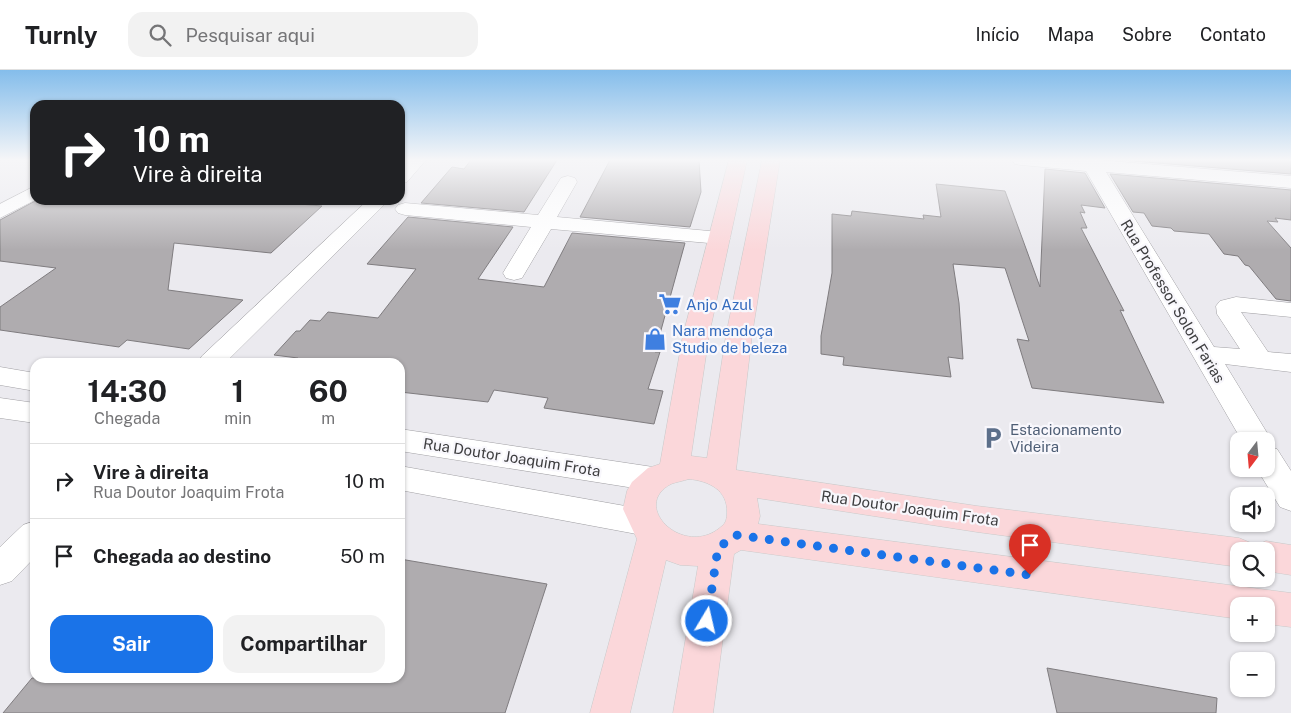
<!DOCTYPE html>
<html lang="pt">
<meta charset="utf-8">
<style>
:root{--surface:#fff;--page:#f2f2f2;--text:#202124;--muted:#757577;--line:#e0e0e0;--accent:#1a73e8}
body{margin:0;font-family:"Public Sans",sans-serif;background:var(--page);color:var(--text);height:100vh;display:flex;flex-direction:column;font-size:19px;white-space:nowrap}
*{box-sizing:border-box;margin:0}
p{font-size:16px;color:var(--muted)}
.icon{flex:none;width:28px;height:28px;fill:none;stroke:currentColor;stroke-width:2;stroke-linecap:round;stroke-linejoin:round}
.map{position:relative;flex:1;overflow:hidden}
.drawer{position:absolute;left:30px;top:288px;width:375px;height:325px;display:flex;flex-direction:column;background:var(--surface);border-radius:15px;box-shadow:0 1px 4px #0004}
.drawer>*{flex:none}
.guide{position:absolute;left:30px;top:30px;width:375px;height:105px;border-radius:15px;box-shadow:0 1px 4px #0004;background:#202124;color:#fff;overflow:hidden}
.needle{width:32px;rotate:196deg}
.buttons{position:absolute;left:1230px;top:362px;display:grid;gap:10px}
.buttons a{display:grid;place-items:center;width:45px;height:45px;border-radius:10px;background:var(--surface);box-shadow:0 1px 4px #0004;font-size:25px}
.pin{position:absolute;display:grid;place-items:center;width:42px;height:42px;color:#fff;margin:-51px -21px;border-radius:50% 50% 50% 0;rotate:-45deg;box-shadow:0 0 5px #0007}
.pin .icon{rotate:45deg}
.me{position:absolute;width:55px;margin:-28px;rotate:9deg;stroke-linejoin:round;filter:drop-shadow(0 0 4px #0008)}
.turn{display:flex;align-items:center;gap:18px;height:105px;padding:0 20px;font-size:22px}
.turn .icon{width:65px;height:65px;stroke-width:2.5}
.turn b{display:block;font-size:35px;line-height:42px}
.eta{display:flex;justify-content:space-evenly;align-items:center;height:85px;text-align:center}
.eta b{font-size:30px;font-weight:700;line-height:35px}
.button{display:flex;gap:10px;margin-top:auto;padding:10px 20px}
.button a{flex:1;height:58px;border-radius:15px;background:var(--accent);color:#fff;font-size:20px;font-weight:700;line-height:58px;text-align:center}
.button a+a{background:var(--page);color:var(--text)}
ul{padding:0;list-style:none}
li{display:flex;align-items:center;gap:15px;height:75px;padding:0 20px;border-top:1px solid var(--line)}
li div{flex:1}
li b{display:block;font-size:19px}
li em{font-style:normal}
header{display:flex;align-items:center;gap:30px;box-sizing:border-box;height:70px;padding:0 25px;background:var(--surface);border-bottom:1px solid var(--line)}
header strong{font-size:24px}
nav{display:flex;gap:28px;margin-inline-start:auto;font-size:18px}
.search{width:350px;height:45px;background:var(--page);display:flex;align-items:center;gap:12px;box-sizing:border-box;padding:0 18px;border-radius:15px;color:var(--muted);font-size:19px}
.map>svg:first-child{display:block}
</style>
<header>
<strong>Turnly</strong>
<div class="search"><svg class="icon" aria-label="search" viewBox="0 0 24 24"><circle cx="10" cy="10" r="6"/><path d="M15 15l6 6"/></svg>Pesquisar aqui</div>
<nav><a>Início</a><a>Mapa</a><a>Sobre</a><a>Contato</a></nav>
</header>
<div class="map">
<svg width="1291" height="643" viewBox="0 0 1291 643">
<rect width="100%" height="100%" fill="#ebeaef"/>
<path fill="#afacaf" stroke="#7f7c7f" d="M471,90H557L524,142L421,133L452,97L464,99Z
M610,90H699L701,122L690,157L580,147Z
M1121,90H1291V104Z
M1045,99L1085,103L1105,138L1081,135L1085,143L1080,142L1087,158H1081L1124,241L1120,240L1164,333L1032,318L1017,269L1029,271L1005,198L953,194L959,233L963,289L948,287L951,307L843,295L844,287L821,284V266L832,203V144L851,146L852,141L924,149L923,145L941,147L936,114L1005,121L1040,217Z
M1110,104L1291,120V150L1275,148L1278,152L1267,151L1291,178V231L1276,229L1249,196L1245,195L1238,186L1224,184L1209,164L1174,161L1171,158L1152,156L1144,143L1133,142Z
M37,130H254L322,136L271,183L174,173L168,220L243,230L189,279L127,270L119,277L0,260V237L56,198L0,191V150Z
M408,147L513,157L478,209L544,217L572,163L685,173L655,282H660L648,319L663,321L654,354L544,338L548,328L494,320L488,332L400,322V292H294L298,288L274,285L296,261H300L310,250L320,251L328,242L378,248L416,199L367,194Z
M400,489L547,514L505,643H3L32,608H400Z
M1047,598L1217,628L1216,643H1057Z"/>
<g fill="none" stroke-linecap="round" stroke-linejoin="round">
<defs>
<path id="minor" d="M407,90H426L407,112L400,114V97Z
M1012,90H1098L1291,106V118L1106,102L1214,277L1240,279L1217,244L1216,236L1220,231L1236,227L1291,233V247L1241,242L1268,282L1291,284V302L1225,294L1272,371L1269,377L1277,379L1291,401V441L1280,437L1257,399H1266V371H1242L1086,101L1021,95L1015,94Z
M568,106L575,108L577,112L557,147L720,162L727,164L731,168L727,172L720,174L551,159L522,208L514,210L506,208L503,203L531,157L405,145L398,143L395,139L398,135L405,133L538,145L561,108Z
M35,116V130L0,148V134Z
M368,130H389L226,292H198L202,286Z
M0,297L35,303V321L0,315Z
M0,328L35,333V353L0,348Z
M400,359L653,397L664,400L669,409L664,418L653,421L400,381Z
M400,396L642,439L654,442L658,452L654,462L642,465L400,420Z
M35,451V487L12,511L0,515V477L23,455Z"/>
<path id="major" d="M729,90H747L709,265L691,386L707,388L726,265L762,90H780L752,265L736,400L977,436L1239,468L1251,473L1253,477L1266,471L1291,475V505L1266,501V481H1239V497L977,462L757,428L760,446L758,454L1291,523V557L1266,554V536H1239V549L741,480L734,484L713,643H673L698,496L680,495L666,490L630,643H590L637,469L623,439L627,421L632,412L648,398L660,394L683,265ZM689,409C709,411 728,420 727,443C727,448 726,453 722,456C685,490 629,436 671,414C676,412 683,411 689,409Z"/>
</defs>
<use href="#minor" stroke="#a1a0a4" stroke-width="1"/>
<use href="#major" stroke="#c9c9c9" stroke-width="1"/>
<use href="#minor" fill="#fff" fill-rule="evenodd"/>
<use href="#major" fill="#fbd7da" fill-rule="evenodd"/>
</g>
<linearGradient id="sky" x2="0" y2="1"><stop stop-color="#84bdeb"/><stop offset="0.5" stop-color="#f6f6f8"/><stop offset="1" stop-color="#f6f6f8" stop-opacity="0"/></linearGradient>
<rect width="1291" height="180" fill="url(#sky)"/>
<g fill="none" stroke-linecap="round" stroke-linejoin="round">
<path stroke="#1a73e8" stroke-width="9" stroke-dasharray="0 16.2" d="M707,551L718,478L736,465L1030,505"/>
</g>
<defs>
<symbol id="supermarket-bare" viewBox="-9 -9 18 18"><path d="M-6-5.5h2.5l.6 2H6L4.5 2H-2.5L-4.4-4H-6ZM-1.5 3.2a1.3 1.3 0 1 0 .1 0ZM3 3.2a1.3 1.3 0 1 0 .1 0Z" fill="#3f7fe0" stroke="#f8f7fc" stroke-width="2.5" paint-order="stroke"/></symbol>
<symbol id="shop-bare" viewBox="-9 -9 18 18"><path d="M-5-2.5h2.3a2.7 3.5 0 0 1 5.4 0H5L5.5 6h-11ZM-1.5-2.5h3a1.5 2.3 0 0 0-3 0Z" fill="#3f7fe0" stroke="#f8f7fc" stroke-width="2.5" paint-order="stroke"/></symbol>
<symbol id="parking-bare" viewBox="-9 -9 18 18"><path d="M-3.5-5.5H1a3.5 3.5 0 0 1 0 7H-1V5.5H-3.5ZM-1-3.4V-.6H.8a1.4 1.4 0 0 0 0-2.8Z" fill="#5c6f8a" stroke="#f8f7fc" stroke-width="2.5" paint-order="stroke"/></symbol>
</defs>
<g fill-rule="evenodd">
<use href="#supermarket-bare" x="654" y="218" width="32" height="32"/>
<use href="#shop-bare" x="639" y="253" width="32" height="32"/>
<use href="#parking-bare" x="977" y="352" width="32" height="32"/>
</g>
<g text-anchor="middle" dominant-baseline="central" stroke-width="4.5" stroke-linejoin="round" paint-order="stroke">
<g font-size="15" fill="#3d3d3f" stroke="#f8f7fc">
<text transform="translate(1173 231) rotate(59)">Rua Professor Solon Farias</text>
<text transform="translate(512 387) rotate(9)">Rua Doutor Joaquim Frota</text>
<text transform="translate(910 438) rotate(8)">Rua Doutor Joaquim Frota</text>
</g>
<g font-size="15" fill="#366cbe" stroke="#f8f7fc" text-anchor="start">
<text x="686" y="234">Anjo Azul</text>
<text x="672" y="260">Nara mendoça<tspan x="672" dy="17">Studio de beleza</tspan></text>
</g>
<g font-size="15" fill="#4e5e75" stroke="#f8f7fc" text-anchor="start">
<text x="1010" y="359">Estacionamento<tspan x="1010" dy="17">Videira</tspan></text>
</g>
</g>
</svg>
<div class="buttons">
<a><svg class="needle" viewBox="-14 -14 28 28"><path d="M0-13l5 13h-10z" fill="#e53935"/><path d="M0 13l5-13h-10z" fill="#757577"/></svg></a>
<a><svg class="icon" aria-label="sound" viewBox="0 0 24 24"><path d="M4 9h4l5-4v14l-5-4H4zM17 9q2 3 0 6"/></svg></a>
<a><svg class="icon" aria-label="search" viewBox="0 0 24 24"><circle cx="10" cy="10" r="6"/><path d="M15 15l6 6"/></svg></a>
<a>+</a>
<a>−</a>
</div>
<div class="pin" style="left:1030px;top:505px;background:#d93025"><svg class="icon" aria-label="arrive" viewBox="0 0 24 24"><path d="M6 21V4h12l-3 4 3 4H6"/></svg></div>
<svg class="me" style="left:707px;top:551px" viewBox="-20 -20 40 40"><circle r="17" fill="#1a73e8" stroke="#fff" stroke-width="3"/><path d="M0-11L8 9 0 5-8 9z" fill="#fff"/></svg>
<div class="guide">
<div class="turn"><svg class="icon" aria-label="right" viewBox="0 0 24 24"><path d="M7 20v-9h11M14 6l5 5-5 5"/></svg><div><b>10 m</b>Vire à direita</div></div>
</div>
<section class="drawer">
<div class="eta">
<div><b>14:30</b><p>Chegada</p></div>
<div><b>1</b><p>min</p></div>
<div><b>60</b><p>m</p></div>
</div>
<ul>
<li><svg class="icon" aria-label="right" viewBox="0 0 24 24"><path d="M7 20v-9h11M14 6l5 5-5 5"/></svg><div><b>Vire à direita</b><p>Rua Doutor Joaquim Frota</p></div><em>10 m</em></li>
<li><svg class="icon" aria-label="arrive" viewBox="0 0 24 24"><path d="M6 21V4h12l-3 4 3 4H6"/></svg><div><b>Chegada ao destino</b></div><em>50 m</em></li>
</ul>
<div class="button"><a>Sair</a><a>Compartilhar</a></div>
</section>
</div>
